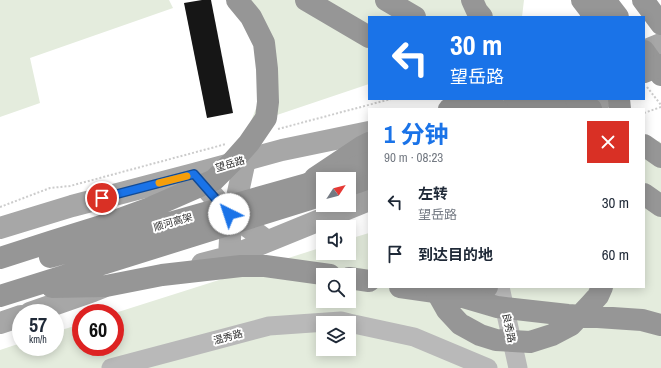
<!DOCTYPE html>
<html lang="zh">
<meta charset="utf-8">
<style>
:root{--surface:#fff;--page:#f6f6f7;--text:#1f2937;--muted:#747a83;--accent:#1a73e8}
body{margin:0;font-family:"Archivo Narrow","Noto Sans SC",sans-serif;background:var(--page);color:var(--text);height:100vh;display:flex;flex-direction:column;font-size:15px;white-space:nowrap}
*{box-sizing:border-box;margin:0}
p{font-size:13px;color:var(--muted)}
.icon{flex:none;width:22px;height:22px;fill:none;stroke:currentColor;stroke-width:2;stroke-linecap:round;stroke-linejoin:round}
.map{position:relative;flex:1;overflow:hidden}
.sheet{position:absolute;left:368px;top:108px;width:277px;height:180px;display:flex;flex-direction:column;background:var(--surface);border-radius:0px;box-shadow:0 2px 10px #0003}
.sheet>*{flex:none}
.guide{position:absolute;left:368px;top:16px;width:277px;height:84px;border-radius:0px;box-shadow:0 2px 10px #0003;background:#1a73e8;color:#fff;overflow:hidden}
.needle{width:26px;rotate:54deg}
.buttons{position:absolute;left:316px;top:172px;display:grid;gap:8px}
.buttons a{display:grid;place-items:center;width:40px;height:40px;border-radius:0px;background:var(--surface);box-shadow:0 2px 10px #0003;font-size:20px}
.speed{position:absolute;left:12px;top:304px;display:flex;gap:8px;font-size:20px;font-weight:700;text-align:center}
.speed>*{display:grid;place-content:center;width:52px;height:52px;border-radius:50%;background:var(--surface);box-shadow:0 2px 10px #0003;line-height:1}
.speed small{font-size:10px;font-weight:400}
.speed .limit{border:6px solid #d22;background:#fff;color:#111}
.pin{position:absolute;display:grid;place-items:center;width:34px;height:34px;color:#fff;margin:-17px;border:2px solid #fff;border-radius:50%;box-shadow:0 1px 4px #0007}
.me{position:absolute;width:44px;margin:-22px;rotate:319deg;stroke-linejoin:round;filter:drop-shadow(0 0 3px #0008)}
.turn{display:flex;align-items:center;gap:14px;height:84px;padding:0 16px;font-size:18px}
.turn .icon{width:52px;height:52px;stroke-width:2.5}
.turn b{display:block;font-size:28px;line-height:34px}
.round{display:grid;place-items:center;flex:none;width:42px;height:42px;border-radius:0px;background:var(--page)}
.summary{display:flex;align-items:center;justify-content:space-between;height:68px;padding:0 16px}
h1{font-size:24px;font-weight:700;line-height:30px;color:var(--accent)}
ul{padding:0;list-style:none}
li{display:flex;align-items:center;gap:12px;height:52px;padding:0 16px}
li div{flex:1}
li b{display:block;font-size:15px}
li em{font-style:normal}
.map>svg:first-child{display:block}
</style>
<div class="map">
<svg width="661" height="368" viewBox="0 0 661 368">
<rect width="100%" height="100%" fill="#fff"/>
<path fill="#e4ecdd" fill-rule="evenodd" d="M0,0H169L173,8L30,58L40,103L0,117Z
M235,0H524L522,17H369V84L250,124L263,90L257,45Z
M659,141L661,143V368H0V350L21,343V347H55V332L81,324V347H115V313L323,247V253H349V239L369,233V287H644V146ZM323,275H349V301H323ZM323,323H349V349H323Z"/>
<path fill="#161616" d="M202,0H211L233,113L207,118L184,3Z"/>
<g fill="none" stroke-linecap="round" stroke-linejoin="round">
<path stroke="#ccc" stroke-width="2" stroke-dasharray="2 2" stroke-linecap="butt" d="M647,87L661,105
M644,113L661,107
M278,129L391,99
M0,207L50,188L70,186L226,144
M336,253V260"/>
<path stroke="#b9b9b9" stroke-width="19" d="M500,287L518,368
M349,323L414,337L488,368
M111,368L269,326L341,321L349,323"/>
<path stroke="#a7a7a7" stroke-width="22" d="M644,51L661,44
M579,109L602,99
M245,160L234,211L236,218L267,241
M194,174L229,214L231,221L229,257
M0,228L72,206L194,174L282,150L369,132
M202,264L229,257L369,200
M30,313L93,291L103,287
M0,323L21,316"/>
<path stroke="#969696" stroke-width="22" d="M306,0L369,37
M386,0L415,17
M472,0L477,11L482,17
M582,0L589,9L593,17
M605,0L618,17
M643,0L661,24
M644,51L661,75
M619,99L620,109
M449,109L472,99
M510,109L536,99
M547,109L573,99
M644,145L661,157
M315,178L363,146L369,143
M349,185L369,178
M644,194L661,206
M349,278L369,281
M400,287L456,295L487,287"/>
<path stroke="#969696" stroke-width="22" d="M644,72L661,65
M479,99L497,109
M576,99L591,109
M50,257L307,184L369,163
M0,258L53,241L98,227L150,208L214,180L233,161L249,143L266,118L268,102L267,69L264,43L251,17L237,0
M52,287L106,286L162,275L241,266H265L330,275
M434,287L447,310L460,324L480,335L496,340L530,342L552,335L571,325L589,306L598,296L602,287
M456,295L497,307L568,315L642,320L661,325
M0,296L323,195"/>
</g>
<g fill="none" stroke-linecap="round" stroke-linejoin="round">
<defs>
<path id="route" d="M102,198L194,174L229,214"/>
</defs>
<use href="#route" stroke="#114b97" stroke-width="10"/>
<use href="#route" stroke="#1a73e8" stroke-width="7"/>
<path stroke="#f59e0b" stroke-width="7" d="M159,183L187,176"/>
</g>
<g text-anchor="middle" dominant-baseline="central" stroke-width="4" stroke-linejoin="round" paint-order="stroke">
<g font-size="10" fill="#2f2f2f" stroke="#fff">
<text transform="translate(230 164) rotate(-16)">望岳路</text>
<text transform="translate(173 222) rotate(-16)">顺河高架</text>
<text transform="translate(509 328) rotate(78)">良秀路</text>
<text transform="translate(228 337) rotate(-15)">温秀路</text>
</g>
</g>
</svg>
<div class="buttons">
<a><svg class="needle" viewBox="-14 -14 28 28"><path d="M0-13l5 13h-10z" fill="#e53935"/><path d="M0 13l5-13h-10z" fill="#747a83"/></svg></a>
<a><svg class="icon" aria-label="sound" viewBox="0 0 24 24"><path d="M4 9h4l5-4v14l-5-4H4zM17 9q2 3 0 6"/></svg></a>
<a><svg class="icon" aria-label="search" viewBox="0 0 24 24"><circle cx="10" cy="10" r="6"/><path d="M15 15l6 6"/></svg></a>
<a><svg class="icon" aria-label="layers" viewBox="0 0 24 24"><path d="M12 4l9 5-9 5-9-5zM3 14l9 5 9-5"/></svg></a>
</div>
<div class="speed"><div>57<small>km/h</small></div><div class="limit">60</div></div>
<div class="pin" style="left:102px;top:198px;background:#d93025"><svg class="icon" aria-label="arrive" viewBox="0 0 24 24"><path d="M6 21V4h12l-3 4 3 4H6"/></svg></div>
<svg class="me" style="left:229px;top:214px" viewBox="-20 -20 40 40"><circle r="19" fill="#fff"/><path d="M0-13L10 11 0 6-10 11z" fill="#1a73e8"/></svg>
<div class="guide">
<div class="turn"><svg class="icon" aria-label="left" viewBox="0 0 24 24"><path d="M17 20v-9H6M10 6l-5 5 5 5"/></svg><div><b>30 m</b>望岳路</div></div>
</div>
<section class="sheet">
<div class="summary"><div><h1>1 分钟</h1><p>90 m · 08:23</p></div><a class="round" style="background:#d93025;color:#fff"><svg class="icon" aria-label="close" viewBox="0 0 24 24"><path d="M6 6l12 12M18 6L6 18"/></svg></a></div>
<ul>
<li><svg class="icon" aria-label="left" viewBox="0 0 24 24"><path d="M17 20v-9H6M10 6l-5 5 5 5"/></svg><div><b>左转</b><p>望岳路</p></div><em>30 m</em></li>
<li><svg class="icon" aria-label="arrive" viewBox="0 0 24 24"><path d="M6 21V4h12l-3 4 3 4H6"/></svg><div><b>到达目的地</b></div><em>60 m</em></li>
</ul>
</section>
</div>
